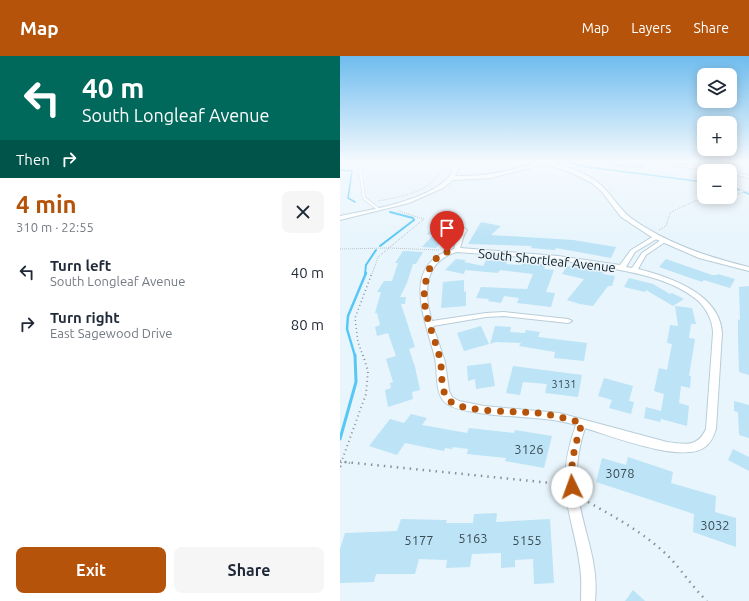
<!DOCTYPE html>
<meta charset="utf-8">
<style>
:root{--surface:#fff;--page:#f6f6f7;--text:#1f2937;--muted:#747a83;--accent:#b45309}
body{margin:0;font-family:Ubuntu,sans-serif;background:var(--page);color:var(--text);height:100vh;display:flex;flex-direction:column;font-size:15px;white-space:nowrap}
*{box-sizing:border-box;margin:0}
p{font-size:13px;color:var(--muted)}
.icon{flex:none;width:22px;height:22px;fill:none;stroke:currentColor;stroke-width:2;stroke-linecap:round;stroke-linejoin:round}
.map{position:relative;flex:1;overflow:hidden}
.panel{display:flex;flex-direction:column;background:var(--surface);width:340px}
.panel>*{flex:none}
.top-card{background:#00695c;color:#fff;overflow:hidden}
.buttons{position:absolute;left:357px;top:12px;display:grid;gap:8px}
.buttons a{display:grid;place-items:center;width:40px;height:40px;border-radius:8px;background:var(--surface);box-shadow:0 2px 10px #0003;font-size:20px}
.pin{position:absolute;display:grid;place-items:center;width:34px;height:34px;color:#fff;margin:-41px -17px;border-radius:50% 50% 50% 0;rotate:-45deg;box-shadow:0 0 4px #0007}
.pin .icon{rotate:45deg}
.me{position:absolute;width:44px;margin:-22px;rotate:357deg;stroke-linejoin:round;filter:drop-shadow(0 0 3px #0008)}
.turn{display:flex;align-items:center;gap:14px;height:84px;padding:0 16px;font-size:18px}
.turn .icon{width:52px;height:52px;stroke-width:2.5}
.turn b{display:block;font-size:28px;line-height:34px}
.then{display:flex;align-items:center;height:38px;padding:0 16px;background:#0003;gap:8px;font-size:15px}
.round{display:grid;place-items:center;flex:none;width:42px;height:42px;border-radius:8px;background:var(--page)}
.overview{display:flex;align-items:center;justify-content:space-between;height:68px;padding:0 16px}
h1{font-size:24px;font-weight:600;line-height:30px;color:var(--accent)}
.action{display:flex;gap:8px;margin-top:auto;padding:8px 16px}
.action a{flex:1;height:46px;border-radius:8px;background:var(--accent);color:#fff;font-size:16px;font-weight:600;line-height:46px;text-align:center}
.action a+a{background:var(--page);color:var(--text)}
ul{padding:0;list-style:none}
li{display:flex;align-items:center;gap:12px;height:52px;padding:0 16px}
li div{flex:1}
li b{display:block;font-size:15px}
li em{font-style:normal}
header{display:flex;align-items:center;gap:24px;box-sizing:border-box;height:56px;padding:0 20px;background:var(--accent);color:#fff}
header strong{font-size:19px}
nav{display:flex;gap:22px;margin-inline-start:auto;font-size:14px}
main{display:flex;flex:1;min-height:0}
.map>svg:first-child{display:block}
</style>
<header>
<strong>Map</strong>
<nav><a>Map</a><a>Layers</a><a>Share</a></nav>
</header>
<main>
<section class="panel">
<div class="top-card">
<div class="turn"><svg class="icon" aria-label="left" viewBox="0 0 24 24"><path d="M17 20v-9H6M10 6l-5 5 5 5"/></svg><div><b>40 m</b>South Longleaf Avenue</div></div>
<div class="then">Then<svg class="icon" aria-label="right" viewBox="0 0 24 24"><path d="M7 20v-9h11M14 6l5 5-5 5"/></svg></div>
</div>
<div class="overview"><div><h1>4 min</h1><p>310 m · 22:55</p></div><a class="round"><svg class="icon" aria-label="close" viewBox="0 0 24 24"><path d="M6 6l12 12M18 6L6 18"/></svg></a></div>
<ul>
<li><svg class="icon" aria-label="left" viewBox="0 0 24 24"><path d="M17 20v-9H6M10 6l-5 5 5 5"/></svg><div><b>Turn left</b><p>South Longleaf Avenue</p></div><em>40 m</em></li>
<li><svg class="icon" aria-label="right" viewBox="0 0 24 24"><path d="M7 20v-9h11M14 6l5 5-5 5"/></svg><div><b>Turn right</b><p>East Sagewood Drive</p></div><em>80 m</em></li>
</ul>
<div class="action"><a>Exit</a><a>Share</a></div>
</section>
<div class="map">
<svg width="409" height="545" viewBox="0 0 409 545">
<rect width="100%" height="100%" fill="#e8f5fc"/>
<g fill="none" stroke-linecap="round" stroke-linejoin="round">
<path stroke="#57c7f6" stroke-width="1.5" d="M223,105L247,111L364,126
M0,114L12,115L8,142L15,146
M390,130L399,134
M404,136L409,138"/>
<path stroke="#57c7f6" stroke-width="2" d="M40,190L74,164L73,162L50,156
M25,218L26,209L36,194"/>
<path stroke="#57c7f6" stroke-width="2.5" d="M15,300L7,273L8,260L26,217"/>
<path stroke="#57c7f6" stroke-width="3" d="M0,383L16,326L15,299"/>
</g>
<path fill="#bce3f6" d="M268,105H299L305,107L301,113L268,109Z
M383,105H389L391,107L397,109L389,113L376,109Z
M104,160L121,163L96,192L82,191L93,179L87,178L97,168L95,167Z
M141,166L161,170L151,179L233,184L276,191L271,202L216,192L215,194L191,192L192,190L128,188Z
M63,195L83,196L76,208H73L67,227L60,241H66L65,248H61L75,291L69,293L75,311L80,334L72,336L73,343L48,351L45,334L51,332L50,327L53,326L46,303L56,300L48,277L37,280L35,271L40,269L37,257H35L41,236H37L44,225H52L58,207H55Z
M116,203L126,204L124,206L143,210L146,204L156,205L157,204L168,205L166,208L181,209L183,207L206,208L204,213L214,214L206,236L215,237L211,251L177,247L179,242L164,240L161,247L148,245L149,243L136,242L141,231L187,233L193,218L160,214L158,217L125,214L124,218L105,214Z
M326,203L372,219H377L378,218L395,223L390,232L364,224L362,226L319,211Z
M227,210L264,216L263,218L275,220L272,230H268L253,250L240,248L227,244L244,223L222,218Z
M289,222L313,228L330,238L332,237L344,243L333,250L306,234L305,236L284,231Z
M124,224V236L126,235V250L101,252L103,226Z
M409,230V319L399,316L398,283V263L400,264L399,231Z
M335,250L352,252L356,268H351L349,282L355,283L349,320H351L350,332L341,330L339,347L349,350L347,370L321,363L320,366L304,362L306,351L321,355L324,338L314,335L319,312L327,314L332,288L327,287L330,269L338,270Z
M141,270L149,288L124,295L117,277Z
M155,270L171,271L170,276L185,277L186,274L200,276L198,281L247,287L244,305L214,302L215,296L179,290L181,287L156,286L150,288Z
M151,307L155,330L136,333L135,323L128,325L127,310Z
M173,310L242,319L238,341L205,337L207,328L183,326L180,339L166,337Z
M264,322L293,330L289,345L294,346L291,358L269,352L272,344L258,340Z
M394,345L409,349V382L399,379L398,356L394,355Z
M71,358L87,362L82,369L127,377L129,372L174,377L175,374L212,380L204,412L165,405L166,402L127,398L128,393L113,391L112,393L105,392L104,395L65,387L57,399L29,390L50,363L64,367Z
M393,393L409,401V415L388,404Z
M288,401L333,416L331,427L376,440L375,456L396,462V491L353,476L354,458L256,426L262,402L286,409Z
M157,457L156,466L210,463L214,527L194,528L193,503L175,504V511L161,512V497L132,498L130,511L106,512L107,504L79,503L75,518H36L34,526L0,527V493L5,477L57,475L61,463L107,464L106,467H133L134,458Z
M293,534L305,545H285Z"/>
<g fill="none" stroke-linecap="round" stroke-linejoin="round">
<defs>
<path id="service" d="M19,105L24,142L38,153
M392,105L409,110"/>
<path id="minor" d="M300,105H309L359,111L363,109L349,105C355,104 360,107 365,108C371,108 376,105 382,105L371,109L409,120V122L390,117V115C378,115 371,110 359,113Z
M124,172L127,174L124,179L120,192L218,200L280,209L291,194L314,180H318V182L295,196L286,211L292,212L302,197L321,184H325V186L306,199L298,213C330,221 380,238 382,277L376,373C374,379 371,387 365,391C343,408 271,380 245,372C239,390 236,408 237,427C238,456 250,483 254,511C256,523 256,534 255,545H241C241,534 242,523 240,511C237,483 226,455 225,427C225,406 229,388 236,369C205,360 171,362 139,357C129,355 116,354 107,348C94,339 98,316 95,302C86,265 59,208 114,193L118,179L122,173ZM117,196C172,200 227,203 280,214C306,219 335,226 356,243C366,251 373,265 373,277L366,373C358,392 344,388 327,386L219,357L144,350L119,345L112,341L109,335L105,306L93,270L146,261L164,260L228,267L232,265L228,263L164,256L146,257L92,265C83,237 84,205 117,196Z"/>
<path id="tertiary" d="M110,105H114L119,111L115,120C144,121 171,115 199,106V105H210V106C228,111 248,117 262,130C273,140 279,153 291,162C326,187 367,201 409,211V215L359,202L313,182L281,161L262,136L252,127L230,116L205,108L150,122L113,124L103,132L69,147L0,164V160C30,154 86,145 108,122C111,119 112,115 113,111Z"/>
</defs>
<use href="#service" stroke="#b8cdd8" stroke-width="3.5"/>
<use href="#minor" stroke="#b8cdd8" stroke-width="2"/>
<use href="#tertiary" stroke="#b8cdd8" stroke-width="2"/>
<path stroke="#889398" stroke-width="1" stroke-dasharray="0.5 1.5" stroke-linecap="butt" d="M355,121L364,123
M390,129L404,135
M390,140L409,135
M38,145C59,141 93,136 101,113L98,105
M319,174L326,170L330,157L333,155L355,145L383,141
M0,193L48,192L100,194
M32,218L38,201L84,163L58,155"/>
<path stroke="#889398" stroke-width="1.5" stroke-dasharray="1 3" stroke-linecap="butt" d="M23,300L18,286L15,262L32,217"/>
<path stroke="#889398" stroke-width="2" stroke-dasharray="1 3.5" stroke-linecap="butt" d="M0,405L10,407
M1,407L26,338L28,315L23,299"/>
<path stroke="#889398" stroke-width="2.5" stroke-dasharray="1.5 5" stroke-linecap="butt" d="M5,406L221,428
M0,411L2,406
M248,446C275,461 302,476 325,497C340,511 351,530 367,545"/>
<use href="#service" stroke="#fff" stroke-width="2.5"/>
<use href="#minor" fill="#fff" fill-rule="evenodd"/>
<use href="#tertiary" fill="#fff" fill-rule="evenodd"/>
</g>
<linearGradient id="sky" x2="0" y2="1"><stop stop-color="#6ebcee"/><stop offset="0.58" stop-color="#f5fafe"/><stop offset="1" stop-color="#f5fafe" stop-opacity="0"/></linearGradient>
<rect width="409" height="181" fill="url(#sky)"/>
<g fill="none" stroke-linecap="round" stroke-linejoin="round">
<path stroke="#b45309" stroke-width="7" stroke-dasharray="0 12.6" d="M107,196C96,201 91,206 88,218C77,249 93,273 100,303C103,315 99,338 111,346C129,357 175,355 198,357C213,359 228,363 242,367C235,389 230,407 232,431"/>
</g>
<g text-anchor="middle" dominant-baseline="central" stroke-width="3" stroke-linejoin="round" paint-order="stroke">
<g font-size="11" fill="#3c4c53">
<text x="224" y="328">3131</text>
</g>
<g font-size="13" fill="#12191d" stroke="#e8f5fc">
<text transform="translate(207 204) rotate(6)">South Shortleaf Avenue</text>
</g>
<g font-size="13" fill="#3c4c53">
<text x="189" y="393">3126</text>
<text x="280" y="417">3078</text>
<text x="375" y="469">3032</text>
<text x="133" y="482">5163</text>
<text x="79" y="484">5177</text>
<text x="187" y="484">5155</text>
</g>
</g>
</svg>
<div class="buttons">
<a><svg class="icon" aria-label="layers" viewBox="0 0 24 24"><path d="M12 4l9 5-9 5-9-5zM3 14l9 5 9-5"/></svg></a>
<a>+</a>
<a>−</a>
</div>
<div class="pin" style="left:107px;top:196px;background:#d93025"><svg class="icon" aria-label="arrive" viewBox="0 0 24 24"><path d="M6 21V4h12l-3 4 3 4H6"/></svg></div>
<svg class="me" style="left:232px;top:431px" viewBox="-20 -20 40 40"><circle r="19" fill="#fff"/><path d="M0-13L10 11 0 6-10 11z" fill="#b45309"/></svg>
</div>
</main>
